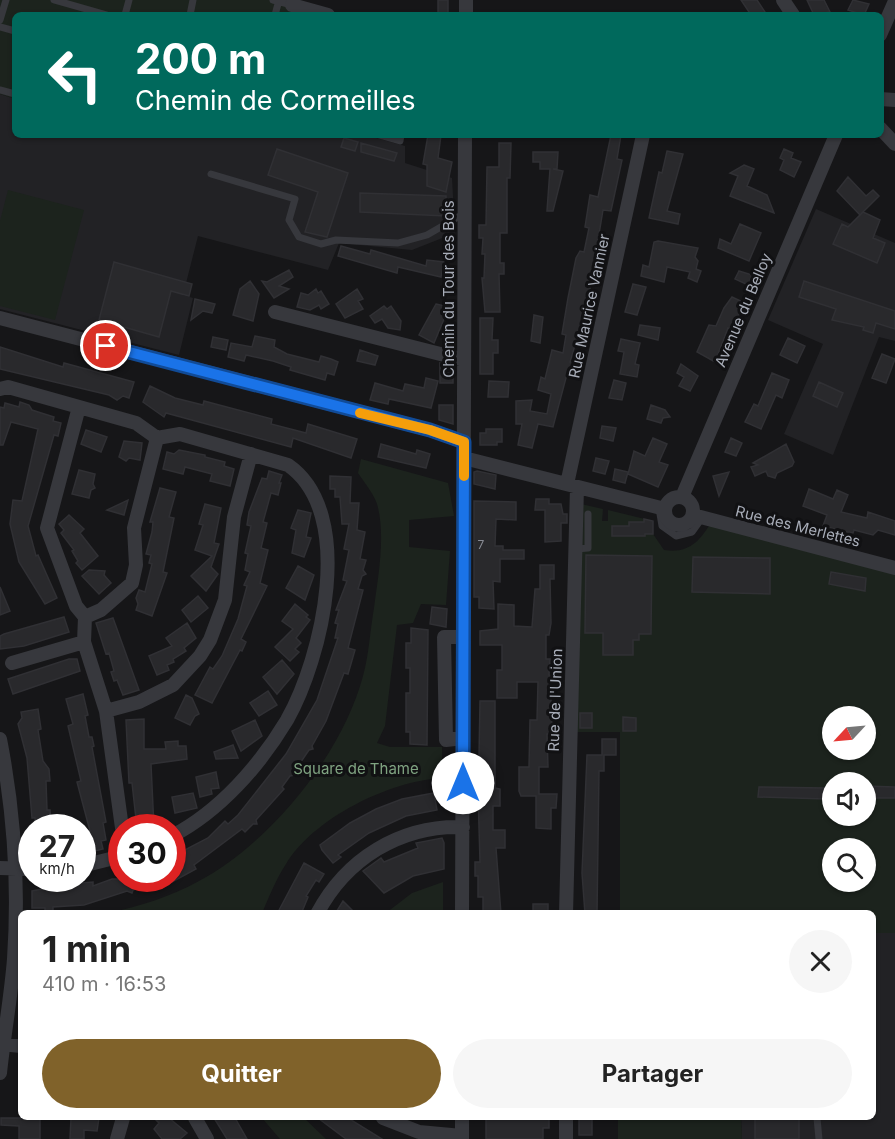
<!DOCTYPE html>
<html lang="fr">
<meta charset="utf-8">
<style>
:root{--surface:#fff;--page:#f6f6f6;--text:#222;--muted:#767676;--accent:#80622a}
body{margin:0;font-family:Inter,sans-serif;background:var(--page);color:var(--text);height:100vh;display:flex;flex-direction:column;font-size:22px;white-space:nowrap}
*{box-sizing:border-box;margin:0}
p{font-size:20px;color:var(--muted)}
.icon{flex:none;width:33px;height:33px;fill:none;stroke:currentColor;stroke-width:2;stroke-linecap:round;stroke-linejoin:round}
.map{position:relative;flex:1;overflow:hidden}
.drawer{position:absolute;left:18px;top:910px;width:858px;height:210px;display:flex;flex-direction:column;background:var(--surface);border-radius:9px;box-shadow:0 2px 4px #0004}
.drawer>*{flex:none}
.hud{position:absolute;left:12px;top:12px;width:872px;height:126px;border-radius:9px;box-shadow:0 2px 4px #0004;background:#00695c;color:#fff;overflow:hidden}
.needle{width:39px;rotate:244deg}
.fabs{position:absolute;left:822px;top:706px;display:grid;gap:12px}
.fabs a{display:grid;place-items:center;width:54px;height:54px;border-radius:50%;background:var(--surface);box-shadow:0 2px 4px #0004;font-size:30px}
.speed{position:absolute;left:18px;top:814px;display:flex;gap:12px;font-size:30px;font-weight:700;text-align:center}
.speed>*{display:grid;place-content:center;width:78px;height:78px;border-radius:50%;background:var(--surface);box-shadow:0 2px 4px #0004;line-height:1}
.speed small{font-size:15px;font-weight:400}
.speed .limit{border:9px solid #d22;background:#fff;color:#111}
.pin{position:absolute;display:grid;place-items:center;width:51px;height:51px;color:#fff;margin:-26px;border:3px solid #fff;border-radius:50%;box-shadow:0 2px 6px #0007}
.me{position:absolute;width:66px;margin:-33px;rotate:0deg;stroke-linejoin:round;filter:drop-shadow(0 0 4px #0008)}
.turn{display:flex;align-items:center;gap:21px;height:126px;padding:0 24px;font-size:27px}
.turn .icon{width:78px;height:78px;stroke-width:2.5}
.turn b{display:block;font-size:42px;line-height:51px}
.round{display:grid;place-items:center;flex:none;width:63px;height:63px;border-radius:32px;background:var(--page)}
.overview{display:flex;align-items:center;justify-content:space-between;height:102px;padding:0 24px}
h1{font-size:36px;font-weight:700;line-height:45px}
.cta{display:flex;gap:12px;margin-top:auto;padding:12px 24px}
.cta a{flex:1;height:69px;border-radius:36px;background:var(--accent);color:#fff;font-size:24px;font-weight:700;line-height:69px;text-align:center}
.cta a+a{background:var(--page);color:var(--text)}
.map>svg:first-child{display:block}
</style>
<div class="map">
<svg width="895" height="1139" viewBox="0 0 895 1139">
<rect width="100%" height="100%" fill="#161618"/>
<path fill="#222225" d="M0,94L15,99V135H366L405,146V163L452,178L455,233L412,250L339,243L328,270L198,236L183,295L193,298L179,355L0,309Z
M816,209L895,243V341L879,337L833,455L784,434L823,344L768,320Z
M873,933H895V1139H742L741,1118H873Z"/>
<path fill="#1c231d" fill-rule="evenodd" d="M0,0H294L290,9L297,15H15V99L0,94Z
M8,190L84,210L55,320L0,306V221Z
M361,459L448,483L454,516L409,520V547L450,551L446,605L421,604L413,623L397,625L385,726L377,743L390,747H442V778C389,781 314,818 286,864C276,879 269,897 262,913H109C140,906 170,897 199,881C270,843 342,755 363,676C369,654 370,631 374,608C378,577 386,535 377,504C374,494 364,482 358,473Z
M581,504L603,509L602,521H608V510L653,521V534L664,550C689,554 700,541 712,521L895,568V933H873V914L620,913V732H570ZM832,717H866V750H832ZM832,783H866V816H832ZM832,849H866V882H832Z
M443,882V913H386L412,893Z
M262,1118H304L326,1139H280Z
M618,1118H741L742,1139H618Z"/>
<path fill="#29292c" stroke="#303034" stroke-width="1.5" d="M438,0H448V15H438Z
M741,0H757L767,15H751Z
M807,0H824L830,12L814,15Z
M853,0L869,4L864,15L848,10Z
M428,135H441L438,158L452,162L446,192L427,186V165L423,164Z
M611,135H621L617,159L622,160L611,211L603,210L581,343L580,346L575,345L570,362L575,363L572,375L567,374L553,427L538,424L532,448L518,445L522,424H516V401L532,400L530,411L547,414L551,394L538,390L541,377L545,379L552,350L563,353L566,335L562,334L568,298L576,258L580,251L584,252L589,228L585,227L590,195L598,197Z
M344,138L358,142L355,151L341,147Z
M361,143L397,153L394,161L361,152Z
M499,143H511L510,178H507V233H500V263H504V274H499L500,312H485L482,278H484L485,254H482L483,238H479V225H486L487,167H499Z
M277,149L348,173L327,237L305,232L318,192L268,175Z
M784,149L793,153L791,158L801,162L794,177L780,170L784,160L780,158Z
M667,151L683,154L667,211L680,214L678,224L649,218L659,172L662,173Z
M533,152H558L557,169H553L563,171L553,211H547L550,169H540V162H533Z
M744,165L754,169L747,186L767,195L774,213L730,196L738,176L730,173Z
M848,177L866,196L873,190L879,196L860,215L837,191Z
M360,193L446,196V216L360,212Z
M863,212L880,220L873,238L885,243L877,263L833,244L842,224L848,227Z
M740,224L761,233L749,261L718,248L720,239L731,244Z
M658,241L698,248L695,257L698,261L696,269L701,271L697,282L688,278L690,272L667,267L664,282L641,276L643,265L649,267L654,242Z
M341,246L370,254L371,250L426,266L427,260L444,262L441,277L398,267L397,273L338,256Z
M114,262L192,284L189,296L171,291L159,337L99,320Z
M289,270L293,277L279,286L289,289L274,298L262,281L267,282Z
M739,271L752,275L748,285L735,279Z
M250,281L259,294L253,321L233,315L240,289Z
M804,281L895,311V329L876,323L873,333L863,330L864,327L832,320L836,309L799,297Z
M633,284L646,287L637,315L625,312Z
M316,289L318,293L321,291L329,304L321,309L319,305L310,310L297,307L301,293L308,295Z
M357,289L363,299L358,301L363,309L345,318L336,304Z
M732,297L745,303L731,330L728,328L715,362L697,352L709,325L716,326L724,308Z
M195,299L215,304L212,313L203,311L191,320Z
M436,304L449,307L434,343L419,335Z
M384,306L387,309L391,306L401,321L400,330L388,328L382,319L375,323L370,316Z
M534,315L543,317L540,343L531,341Z
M480,318H493L492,340H498V353H493V374H480Z
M640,325L660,328L658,340L638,335Z
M255,336L275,340L274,347L287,354L319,362L321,356L331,359L338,362L334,375L327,373L325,380L290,370L291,367L273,361L246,355L244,361L228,357L231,343L252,347Z
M213,337L228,340L226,350L211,347Z
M788,338L805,346L797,363L780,355Z
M621,339L640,343L635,364L639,365L637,377L620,374L624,352L618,351Z
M0,347L63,367L64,363L134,382L129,398L123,396L117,400L109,395L0,369Z
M360,350L378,356L375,365L357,361Z
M882,354L895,359L886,383L872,378Z
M440,363L453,366V383H440Z
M681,364L698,376L690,391L679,386L684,377L677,373Z
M772,373L789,380L782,398L776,395L761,429L745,422L754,404L758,406Z
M426,378L438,381L431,408L389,399L388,404L370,400L375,383L403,391L405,384L424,388Z
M614,380L626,383L622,400L609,398Z
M489,381L509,382L508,397H488Z
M819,382L843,393L837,407L813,396Z
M150,386L175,398L203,405L204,401L272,419L271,424L306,433L308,424L357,439L351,458L293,438L291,447L166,413L164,417L143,402Z
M20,402L29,405L32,410L54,417L53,421L61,423L58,436L54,435L28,526L36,556L38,555L57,598L45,604L19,562L10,524L13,500L22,501L38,429L11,422L3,445H0V407L4,408L5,403L19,407Z
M439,405H453V424L439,420Z
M651,405L665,410L670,417L663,418L661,423L647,419Z
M602,426L616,428L613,441L600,438Z
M486,429H502V442H497V445H480V433H486Z
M86,430L107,437L101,452L81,444Z
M653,438L667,444L659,462L668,465L658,487L628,474L634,451L645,456Z
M731,438L742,443L736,456L725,452Z
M124,441L142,443L140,460L129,458L126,461L119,457Z
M381,444L416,454L417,450L430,454L426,468L378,457Z
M786,444L794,462L792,466L777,473L775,478L768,476L766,471L755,476L751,467L758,465L753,463Z
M179,450L205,455V457L225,462L224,466L234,469L230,486L210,481L212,474L185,467L183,474L163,469L167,452L174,454Z
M596,458L609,461L605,474L593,471Z
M615,469L628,472L625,483L613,480Z
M79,470L95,474L93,484L95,488L91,490L89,498L72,494Z
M269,471L282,475L279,483H281L278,495L271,493L263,522L267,523L261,548L268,550L260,583L267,586L241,639L246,642L242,651L240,650L212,703L195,695L210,667L213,669L222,656L238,619L247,586L244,585L250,572L245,570L248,554L245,553L251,526L247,525L249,512L262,478L267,479Z
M477,471L496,475L495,489L474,484V472Z
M729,472L719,496L713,476Z
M330,476L351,477L350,503H359L357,530L365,532L360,559L366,560L363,570L366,574L362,576L358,589L363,590L348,648L355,650L348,674L344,673L326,721L312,746L313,749L309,750L294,772L295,775L290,776L282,787L284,789L256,820L257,824H253L245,832L242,829L194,865L196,869L172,882V860L179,857L177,854L208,838L225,821L228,824L238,815L286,754L317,700L338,638H335L338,624L335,623L339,610H336L347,581L343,580L349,550L344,549L349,524H342L340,497H335V489H330Z
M160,488L176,492L169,517L174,518L163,572L167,573L152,616L136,610L138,604L136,598L139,590L145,592L152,564L149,563L151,555L146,554L152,532L153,522H150Z
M809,489L833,499L837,490L848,495L841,512L867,518L868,512L895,521V535L878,530L873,535L854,530L853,533L847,532L823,526L827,515L803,506Z
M536,499H549V504H561L563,514H567V523H561V541L545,542V510H535Z
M128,500L124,515L107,510Z
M474,501L516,502V520L496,519L495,546H503V550H524V559H500V582L493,581L494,609L479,608V597H474Z
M205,504L221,508L214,543L219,544L211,567L218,574L206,591L191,576L212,556L195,550L203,525L199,524Z
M298,510L311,513L306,537L311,538L304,557L292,553L296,530L291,528Z
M69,515L84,529L80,533L98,556L82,570L76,563L78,561L72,551L74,550L61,533L64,530L59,524Z
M644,519L653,521V534H645V536H612V526H629V522H644Z
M586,555L652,556L651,634H639V640H633V655H603V633H585Z
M693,557L770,558V594L692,592Z
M540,565H554V579H550L551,623L549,635H546V659H550L549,675L553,676L550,712H552V734H547L548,767H539V794H557L556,808H551V829L536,828V796H521L519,791V767H529L530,720H537L538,682H517V698H497V670H502V645H480V631L498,629V604L514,605V626L532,627L535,589H540Z
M298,566L314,575L305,600L286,588Z
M89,570L105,571L104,575L111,583L99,594L82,576Z
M831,572L866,578L865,591L829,584Z
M0,587L10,611L0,615Z
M198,596L208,608L191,622L182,610Z
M295,604L308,615L306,617L310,620L296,638L301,643L295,649L299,652L290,661L275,647L293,629L282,621Z
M432,607L447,609L446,627L430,624Z
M64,617L69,632L24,646L0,649V636L4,634Z
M113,618L139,690L123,695L117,680L114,681L111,672L114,671L109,653L106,654L96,623Z
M187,623L196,638L184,648L186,651L173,659L174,662L167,665L169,670L157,675L149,656L172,646L166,638Z
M411,628L428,630L427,745L410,744V732H406V693H410V668H406V643H411Z
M69,659H77L80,671L13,694L8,679Z
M282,660L294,674L277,694L263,677Z
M268,691L277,705L259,716L250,703Z
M83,694L88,715L85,716L89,737H92L94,746L92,747L106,822L103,823L106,840L101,841L103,849L90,852L84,832L90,831L77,782L81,781L68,726L73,724L66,699Z
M186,695L192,698L199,714L195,716L190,725L175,718Z
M480,701H495V788L500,789V806H493V830H505V848H496L501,914H483V897H478V876H475V862H480L478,791H481L483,778L484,759L479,757Z
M38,709L41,729L38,730L43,761L49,769L50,781H46L47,810H50L51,828H36L35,818H32L27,758L18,724L22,718L21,712Z
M580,713H592V728H580Z
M623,717L636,718V731H623Z
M144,719V749H166L165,742L178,741V746H186L187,759L151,764L154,828H137L132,783H129L126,720Z
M255,720L262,736L241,751L232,731Z
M602,739H616V755H604V771H599L597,914H585L582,873L587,755H602Z
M233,745L238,758L216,759L214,752Z
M216,772L219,788L211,789L212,794L200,797L196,777Z
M866,786L895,787V798H866Z
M759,787L825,788V799L758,797Z
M193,793L197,808L175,813L172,797Z
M434,793L437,810L406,816L369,833L338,855L341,857L333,863L322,850L320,845L350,823L376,809L402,799Z
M442,838L444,843V869L413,876L384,893L363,871L381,858L384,862L418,848L416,843Z
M304,863L324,874L319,882L316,880L306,896L308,897L301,914H277Z
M112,879H172L148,890L146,885L133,890L132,893L127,891L84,905L53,907V914H45V908H32V891L43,889V886H52V891L73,888L72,884L81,883L93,882V886Z
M343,901L356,914H335Z
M533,904H548V914H533Z
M1,1118H40V1139H19V1126L1,1125Z
M71,1118H99L97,1131L84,1130V1139H70Z
M154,1118H169L187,1133L180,1139H162L154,1129L159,1123Z
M214,1118H235L247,1139H227Z
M318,1118H348L382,1139H346Z
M486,1118H549V1128H543V1139H486Z
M579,1118H592V1135H579Z
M755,1118H799V1139H755Z"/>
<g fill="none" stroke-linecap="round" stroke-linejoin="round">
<path stroke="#37383d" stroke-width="7" d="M54,0L107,15
M273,0L292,5
M125,15L129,0
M190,15L193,0
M275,15L279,0
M0,20L6,0
M0,27L15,31
M0,90L15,94
M379,135L400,141L401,135
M211,174L295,199L289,220L299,237L321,244L336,240L398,243L427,235L465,213
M659,508L662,526L676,536L692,532L702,518
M576,549L588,548V514
M817,1118L819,1139"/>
<path stroke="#37383d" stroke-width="14" d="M783,0L793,15
M292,5L328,15
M466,15V0
M880,35L895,1
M880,99L895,100
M880,128L895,144
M275,312L464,360
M0,318L430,430L464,442
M0,389L8,387L136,423L157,438L180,434L288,465C357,513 322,658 287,720C260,765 220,811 172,836
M79,407L47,528L76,606L85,617L84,642L106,711L122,828
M464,458L665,509
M567,484L643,135
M682,497L836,135
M665 511a14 14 0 1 1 28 0a14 14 0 1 1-28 0Z
M693,515L895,568
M85,617L101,610L132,583L136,565L134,528L157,438
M12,663L84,642
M106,711L139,702L173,685L200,656L210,640L225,600L234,517L251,454
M463,738L446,740L444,637H463
M0,739C14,811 19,886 14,959C11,997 4,1035 0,1073
M82,866L122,856
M0,868L32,869
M317,914C346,859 400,825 463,827
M462,914L465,135
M566,914L577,487
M0,1044L21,1046
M195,1118L207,1139
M383,1118L419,1132L462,1136
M117,1139L123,1118
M462,1139V1118
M566,1139V1118"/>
</g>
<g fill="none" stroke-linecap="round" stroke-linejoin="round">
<defs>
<path id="route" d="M106,346L430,430L464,442L463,783"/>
</defs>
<use href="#route" stroke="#114b97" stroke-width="15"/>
<use href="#route" stroke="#1a73e8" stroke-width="10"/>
<path stroke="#f59e0b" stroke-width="10" d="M360,413L430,430L464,442V476"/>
</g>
<g text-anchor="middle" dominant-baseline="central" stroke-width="6" stroke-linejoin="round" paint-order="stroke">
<g font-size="12" fill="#888b94">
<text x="481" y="544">7</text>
</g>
<g font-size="15" fill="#a8adb8" stroke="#111113">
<text transform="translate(448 289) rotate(-90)">Chemin du Tour des Bois</text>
<text transform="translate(589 306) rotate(-78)">Rue Maurice Vannier</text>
<text transform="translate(743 310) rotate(-67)">Avenue du Belloy</text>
<text transform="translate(798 526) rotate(14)">Rue des Merlettes</text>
<text transform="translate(555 700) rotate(-88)">Rue de l'Union</text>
</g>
<g font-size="15" fill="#7fa381" stroke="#111113">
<text x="356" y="768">Square de Thame</text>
</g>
</g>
</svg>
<div class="fabs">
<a><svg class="needle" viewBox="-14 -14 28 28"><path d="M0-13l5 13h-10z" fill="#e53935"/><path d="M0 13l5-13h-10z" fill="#767676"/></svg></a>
<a><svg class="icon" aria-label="sound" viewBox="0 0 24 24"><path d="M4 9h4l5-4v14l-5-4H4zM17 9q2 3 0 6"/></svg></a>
<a><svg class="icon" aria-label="search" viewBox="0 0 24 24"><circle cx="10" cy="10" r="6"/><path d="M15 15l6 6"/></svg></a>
</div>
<div class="speed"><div>27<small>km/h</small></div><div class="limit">30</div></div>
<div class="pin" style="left:106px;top:346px;background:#d93025"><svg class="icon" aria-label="arrive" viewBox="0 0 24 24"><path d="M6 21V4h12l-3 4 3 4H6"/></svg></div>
<svg class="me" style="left:463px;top:783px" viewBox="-20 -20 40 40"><circle r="19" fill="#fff"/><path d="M0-13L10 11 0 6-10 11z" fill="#1a73e8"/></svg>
<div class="hud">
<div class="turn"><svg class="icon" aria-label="left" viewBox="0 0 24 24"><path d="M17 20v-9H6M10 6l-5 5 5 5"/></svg><div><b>200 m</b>Chemin de Cormeilles</div></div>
</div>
<section class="drawer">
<div class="overview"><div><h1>1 min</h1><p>410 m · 16:53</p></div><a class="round"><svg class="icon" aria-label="close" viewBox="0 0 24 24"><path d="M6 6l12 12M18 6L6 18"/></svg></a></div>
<div class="cta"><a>Quitter</a><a>Partager</a></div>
</section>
</div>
